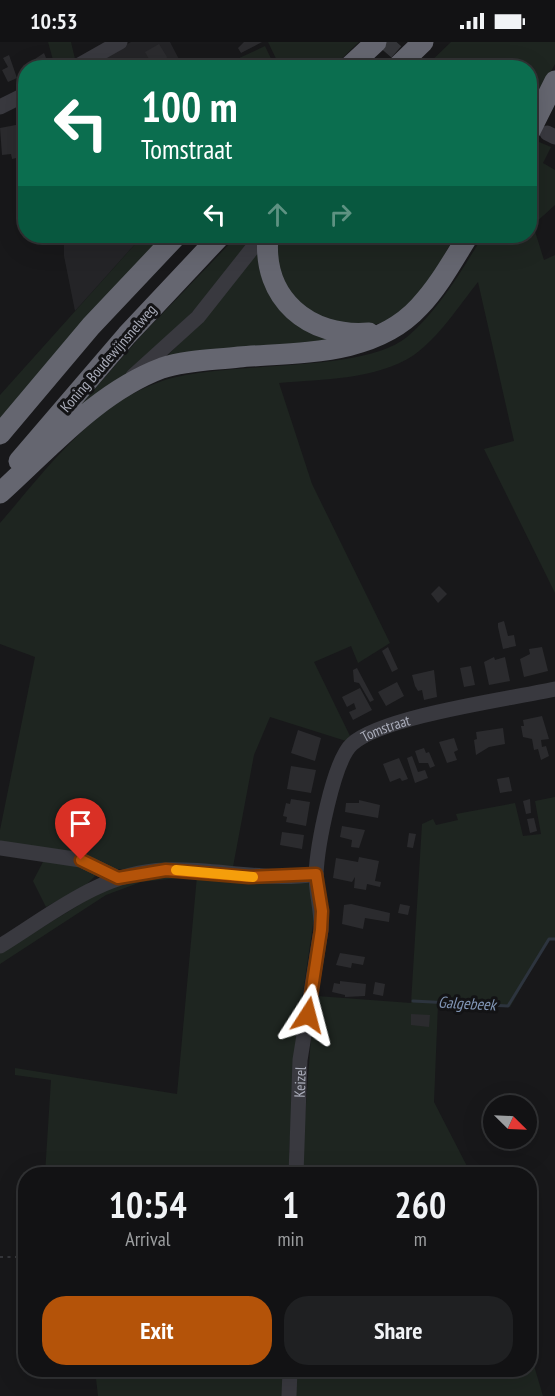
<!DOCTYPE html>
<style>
:root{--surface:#121214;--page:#1f2022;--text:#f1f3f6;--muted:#9c9ea0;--line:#313234;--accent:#b45309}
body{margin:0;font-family:"PT Sans Narrow",sans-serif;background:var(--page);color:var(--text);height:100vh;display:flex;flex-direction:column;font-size:22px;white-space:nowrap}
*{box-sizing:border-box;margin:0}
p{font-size:20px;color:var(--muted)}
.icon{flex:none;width:33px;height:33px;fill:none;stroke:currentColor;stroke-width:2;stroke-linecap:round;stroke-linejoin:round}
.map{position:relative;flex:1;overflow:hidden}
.panel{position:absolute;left:18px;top:1125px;width:519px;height:210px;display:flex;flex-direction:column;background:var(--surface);border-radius:24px;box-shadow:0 6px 24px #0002,0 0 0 2px var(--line)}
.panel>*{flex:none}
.top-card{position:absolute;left:18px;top:18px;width:519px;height:183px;border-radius:24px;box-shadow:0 6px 24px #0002,0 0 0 2px var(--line);background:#0b6e4f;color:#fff;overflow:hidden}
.needle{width:39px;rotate:114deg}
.tools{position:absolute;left:483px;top:1053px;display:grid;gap:12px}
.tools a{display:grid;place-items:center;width:54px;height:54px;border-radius:50%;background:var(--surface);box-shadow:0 6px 24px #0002,0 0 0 2px var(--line);font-size:30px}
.pin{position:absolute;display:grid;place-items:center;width:51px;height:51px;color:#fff;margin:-62px -26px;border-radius:50% 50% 50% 0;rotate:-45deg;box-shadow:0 0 6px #0007}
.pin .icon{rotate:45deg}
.me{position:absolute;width:66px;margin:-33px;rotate:9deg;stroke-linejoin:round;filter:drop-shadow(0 0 4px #0008)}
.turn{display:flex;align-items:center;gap:21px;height:126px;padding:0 24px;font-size:27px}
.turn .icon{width:78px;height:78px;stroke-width:2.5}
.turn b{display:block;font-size:42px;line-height:51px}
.lanes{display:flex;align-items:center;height:57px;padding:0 24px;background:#0003;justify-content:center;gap:30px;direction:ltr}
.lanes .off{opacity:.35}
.eta{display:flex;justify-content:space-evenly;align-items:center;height:102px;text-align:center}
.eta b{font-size:36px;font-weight:700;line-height:42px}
.button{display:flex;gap:12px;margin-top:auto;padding:12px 24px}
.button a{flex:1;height:69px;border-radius:24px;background:var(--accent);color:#fff;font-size:24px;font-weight:700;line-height:69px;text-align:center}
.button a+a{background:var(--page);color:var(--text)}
.status{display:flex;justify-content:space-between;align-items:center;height:42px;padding:0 30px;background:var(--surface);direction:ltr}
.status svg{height:16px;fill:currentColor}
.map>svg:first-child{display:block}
</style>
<div class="status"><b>10:53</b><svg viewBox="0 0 49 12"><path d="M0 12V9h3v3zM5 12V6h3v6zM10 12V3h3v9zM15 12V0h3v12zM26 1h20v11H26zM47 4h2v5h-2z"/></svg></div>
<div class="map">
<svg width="555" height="1354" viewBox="0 0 555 1354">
<rect width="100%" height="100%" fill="#18181a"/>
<path fill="#242427" d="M131,0H170L183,25H110L103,16Z
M64,194H133L137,200L75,269L64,214Z"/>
<path fill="#1e2520" d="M48,0H71L75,17L55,25Z
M268,0H359L332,26L280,25Z
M451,0H555V22L530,68V26H424Z
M265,4L275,25H220Z
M539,100L551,105L543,121L555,128V163L533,183L544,218L555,213V551L484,407L514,399L478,240C458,265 440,294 414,313C376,338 323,337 279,341L312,442L390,601L358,621L351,604L314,620L350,694L346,699L270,675L254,713L232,830L116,827L0,802V788L35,615L0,602V481C46,428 93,362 162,339C223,318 363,332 407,295C439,268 461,229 483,194H530V117Z
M133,194H164L0,378V353L137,200Z
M237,194H253L203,260L130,330L56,391L140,295Z
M278,194H455C439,221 423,256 395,274C354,301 284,272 277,221C276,212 278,202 278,194Z
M262,204L270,244L353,298L158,323L205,276Z
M555,755V897H549L510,965L438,962L434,1060L471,1132H45L51,1038L15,1033V1026L177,1052L197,834L141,840L106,853L0,922V911L92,855L133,836L197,834L230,839H304L311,842L315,869L297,991L289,1111L302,1114L312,983L317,954L411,961L422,782L433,777L436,783L458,778L456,772L515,761L523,794L541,792L535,759Z
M45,816L94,829L95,834L86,843L46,865L33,839Z
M530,1310L543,1354H98L95,1328H530Z"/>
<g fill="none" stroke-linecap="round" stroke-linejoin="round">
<path stroke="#2d343e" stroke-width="3" d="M413,959L508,964L549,897H555"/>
</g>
<path fill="#2b2b2e" d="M244,0H262L241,11L238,6Z
M159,2L167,15L164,21L154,26L145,10Z
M44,11L50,26H32L29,21Z
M9,13L17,36L8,40L2,28L8,25L3,16Z
M21,82L25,110H19L20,115L12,117L11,112L2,113L0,86Z
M439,544L447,552L438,561L431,552Z
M504,579L508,594L514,593L516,604L503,607L498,585V581Z
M388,605L398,627L392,630L382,609Z
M542,605L548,629L524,635L520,617L530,612L529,607Z
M494,615L495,618L505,615L510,639L489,643L484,620Z
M471,624L475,643L464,645L460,626Z
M357,626L374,658L370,660L359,641L354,640L353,628Z
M434,628L437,655L424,658L422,648L418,649L415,644L412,633Z
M397,640L404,654L386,664L378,650Z
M360,646L372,668L353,678L349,670L356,667L354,661L347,665L342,655Z
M542,674L549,697L541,698L542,705L546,704L549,714L541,718L538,707L534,708L532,697L523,695L521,684H524L523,678Z
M503,686L505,702L489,705L476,713L474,698L477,697L476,690Z
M298,688L321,696L315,719L291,711Z
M454,696L458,708L454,710L457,718L447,721L439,700Z
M424,706L426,711L429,710L435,724L430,726L428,721H419L415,709Z
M412,714L418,730L425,728L428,736L415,741L407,716Z
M399,716L408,737L402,739L400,736L390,740L383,722Z
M291,724L316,728L311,751L287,747Z
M509,735L512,749L500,751L497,737Z
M291,757L310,760L306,784L286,780L287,775L283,774L286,761L290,762Z
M530,757L531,771L526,772L523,759Z
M359,758L380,763L378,776L345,770L346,761H359Z
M534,776L537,789L530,791L527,777Z
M342,784L365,788L359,806L351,805L352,798L340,795Z
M282,790L304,793L302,807L280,803Z
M409,791L416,792L413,806L407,805Z
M359,815L379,819L375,839L381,840L380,845L367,842L366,848L354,846L355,835L352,840L333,836L336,816L358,820Z
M351,862L390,871L389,880L365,876L363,887L342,882L344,863Z
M400,862L410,864L408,873L398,871Z
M340,911L365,915L363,923L352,921L351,926L336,923Z
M340,939L366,942L365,954L345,955V953L332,950L334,941L340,942Z
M375,940L385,942L383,954L373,952Z
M411,972L430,973L429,985L411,983Z"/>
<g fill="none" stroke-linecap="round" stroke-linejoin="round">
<path stroke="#35363a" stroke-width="15" stroke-dasharray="15 8" stroke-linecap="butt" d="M385,0L415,26"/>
<path stroke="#3f4046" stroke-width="1.5" stroke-dasharray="3 4.5" stroke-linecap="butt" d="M0,1215H26"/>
<g stroke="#39393f" stroke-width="15">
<path d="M74,26L120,0"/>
<path d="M0,65L26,52"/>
<path d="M547,91L555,95"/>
<path d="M133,334L198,275L262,194"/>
<path d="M0,806L81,818L118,836"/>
<path d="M0,904C52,872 101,830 165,828C216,826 265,840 316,832"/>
<path id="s1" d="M296,1132L300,1018L321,888C322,869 316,852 316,833C317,806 333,719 352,702C383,674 509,657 555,647"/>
<path d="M289,1354L290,1328"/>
</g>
<path stroke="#656670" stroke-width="21" d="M348,26L376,0
M396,26L423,0
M530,89L555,39
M268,194C262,257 309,296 369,291
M0,392L91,284L176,194
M19,419L127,293L220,194
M0,451C50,406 98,350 162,326C186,318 214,318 239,315C299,310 374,314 419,265C439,244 453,218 468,194"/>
</g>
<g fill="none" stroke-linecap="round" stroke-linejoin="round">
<defs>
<path id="route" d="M81,818L118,836L166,828L249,835L316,832L322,869L321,888L308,973"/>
</defs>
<use href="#route" stroke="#753606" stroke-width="15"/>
<use href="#route" stroke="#b45309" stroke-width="10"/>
<path stroke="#f59e0b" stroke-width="10" d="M176,828L253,835"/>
</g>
<g text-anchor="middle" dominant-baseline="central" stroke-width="6" stroke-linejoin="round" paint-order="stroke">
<g font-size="15" fill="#aaadba" stroke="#131315">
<text transform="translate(108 316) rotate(-49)">Koning Boudewijnsnelweg</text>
<text stroke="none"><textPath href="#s1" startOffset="476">Tomstraat</textPath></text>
<text stroke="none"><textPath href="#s1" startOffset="92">Keizel</textPath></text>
</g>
<g font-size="16" font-style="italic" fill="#8195b5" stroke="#131315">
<text transform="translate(467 961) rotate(3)">Galgebeek</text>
</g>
</g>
</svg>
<div class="tools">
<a><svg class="needle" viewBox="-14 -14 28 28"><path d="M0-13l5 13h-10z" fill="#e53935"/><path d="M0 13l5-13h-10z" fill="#9c9ea0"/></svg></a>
</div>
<div class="pin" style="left:81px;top:818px;background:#d93025"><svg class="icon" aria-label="arrive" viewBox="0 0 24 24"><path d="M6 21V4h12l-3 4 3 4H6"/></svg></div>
<svg class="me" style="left:308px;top:973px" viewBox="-20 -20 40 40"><path d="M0-17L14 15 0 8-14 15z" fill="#b45309" stroke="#fff" stroke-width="4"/></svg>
<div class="top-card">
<div class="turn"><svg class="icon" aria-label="left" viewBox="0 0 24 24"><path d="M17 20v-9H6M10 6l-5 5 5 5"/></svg><div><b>100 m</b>Tomstraat</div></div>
<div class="lanes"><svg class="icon" aria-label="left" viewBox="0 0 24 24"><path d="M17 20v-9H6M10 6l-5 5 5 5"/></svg><svg class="icon off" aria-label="ahead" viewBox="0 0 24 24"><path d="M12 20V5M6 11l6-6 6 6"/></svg><svg class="icon off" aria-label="right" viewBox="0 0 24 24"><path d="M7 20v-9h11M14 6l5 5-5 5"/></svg></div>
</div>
<section class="panel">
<div class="eta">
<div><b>10:54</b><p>Arrival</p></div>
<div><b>1</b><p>min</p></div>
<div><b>260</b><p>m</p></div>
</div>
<div class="button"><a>Exit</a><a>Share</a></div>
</section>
</div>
